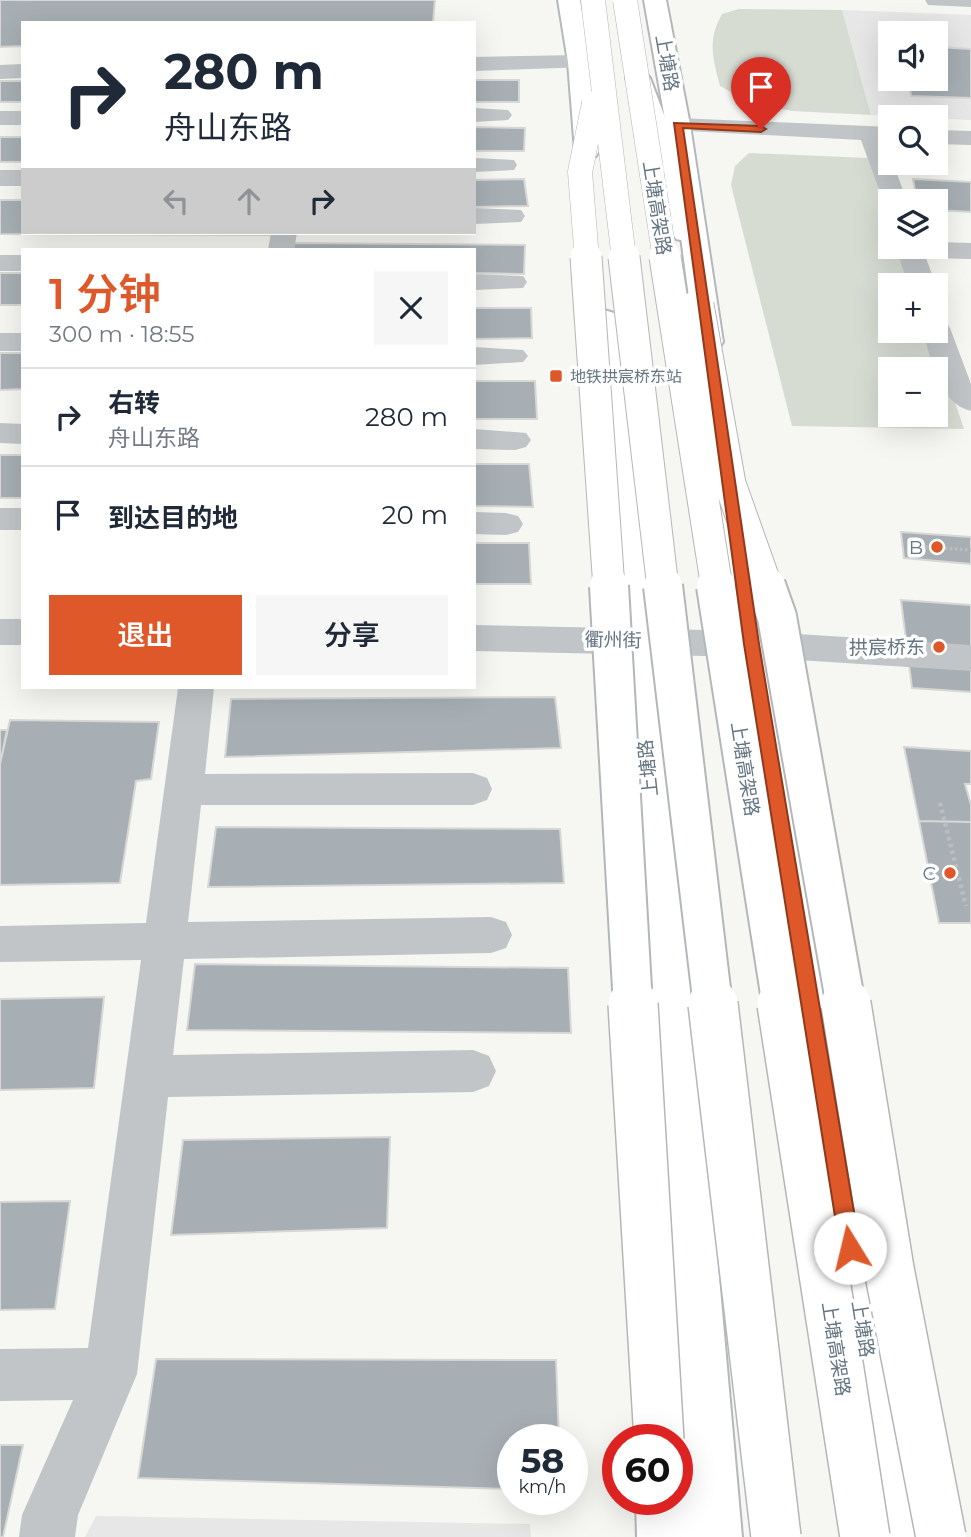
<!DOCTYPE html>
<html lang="zh">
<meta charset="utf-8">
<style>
:root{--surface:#fff;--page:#f6f6f7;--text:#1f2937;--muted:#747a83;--line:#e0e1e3;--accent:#de582a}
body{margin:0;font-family:Montserrat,"Noto Sans SC",sans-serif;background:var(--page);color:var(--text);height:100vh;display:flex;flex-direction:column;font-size:26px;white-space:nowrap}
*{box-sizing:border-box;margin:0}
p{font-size:23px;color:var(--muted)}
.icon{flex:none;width:38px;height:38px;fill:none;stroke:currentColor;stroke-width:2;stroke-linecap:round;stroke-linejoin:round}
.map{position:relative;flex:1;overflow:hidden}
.side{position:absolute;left:21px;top:248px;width:455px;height:441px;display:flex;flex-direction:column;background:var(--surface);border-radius:0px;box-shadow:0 7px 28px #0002}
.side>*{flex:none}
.banner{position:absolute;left:21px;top:21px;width:455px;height:214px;border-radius:0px;box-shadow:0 7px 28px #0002;background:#fff;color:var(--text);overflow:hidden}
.tools{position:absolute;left:878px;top:21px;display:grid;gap:14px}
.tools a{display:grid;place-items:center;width:70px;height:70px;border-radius:0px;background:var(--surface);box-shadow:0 7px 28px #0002;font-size:35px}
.speed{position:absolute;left:497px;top:1424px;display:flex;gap:14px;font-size:35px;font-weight:700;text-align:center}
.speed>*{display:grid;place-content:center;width:91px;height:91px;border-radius:50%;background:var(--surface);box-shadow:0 7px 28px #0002;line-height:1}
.speed small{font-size:18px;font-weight:400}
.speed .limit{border:10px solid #d22;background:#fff;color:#111}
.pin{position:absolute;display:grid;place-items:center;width:60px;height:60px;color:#fff;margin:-72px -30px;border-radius:50% 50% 50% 0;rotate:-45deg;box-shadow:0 0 7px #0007}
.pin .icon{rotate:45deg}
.me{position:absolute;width:77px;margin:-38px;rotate:351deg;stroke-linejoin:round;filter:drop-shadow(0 0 5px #0008)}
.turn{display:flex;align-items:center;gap:24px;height:147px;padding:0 28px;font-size:32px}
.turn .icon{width:91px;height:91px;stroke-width:2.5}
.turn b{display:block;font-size:49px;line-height:60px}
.lanes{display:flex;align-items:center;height:66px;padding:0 28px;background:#0003;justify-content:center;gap:35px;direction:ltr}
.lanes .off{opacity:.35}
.round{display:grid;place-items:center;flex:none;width:74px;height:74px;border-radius:0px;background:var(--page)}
.summary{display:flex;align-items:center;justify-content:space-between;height:119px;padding:0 28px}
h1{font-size:42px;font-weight:600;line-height:52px;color:var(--accent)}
.action{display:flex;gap:14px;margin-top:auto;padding:14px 28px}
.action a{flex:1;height:80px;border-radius:0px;background:var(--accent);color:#fff;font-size:28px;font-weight:600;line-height:80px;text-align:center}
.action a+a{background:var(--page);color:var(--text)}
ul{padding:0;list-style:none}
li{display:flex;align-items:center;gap:21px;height:98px;padding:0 28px;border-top:2px solid var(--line)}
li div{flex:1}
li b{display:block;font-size:26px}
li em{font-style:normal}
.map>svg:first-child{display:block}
</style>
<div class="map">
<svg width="971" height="1537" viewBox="0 0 971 1537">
<rect width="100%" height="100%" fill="#f6f6f2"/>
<path fill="#e6e7e6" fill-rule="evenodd" d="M842,10L971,15V120L871,115ZM891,33H936V79H891Z
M96,1516L530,1524L531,1537H85Z"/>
<path fill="#d7dcd3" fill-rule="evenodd" d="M739,9L842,10L871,115L792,111L749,102L720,86C713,59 707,40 722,14Z
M749,153L868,158C889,184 891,215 891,247H903L916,285H891V331H931L964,429L792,426L731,185L735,166ZM891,369H936V415H891Z"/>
<path fill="#a7afb4" stroke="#d7d7d5" stroke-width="2" d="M0,0H435L433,23H23V46L0,47Z
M936,47L971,49V98L911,96L908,79H936Z
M474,80H519V102H474Z
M0,81H23V102H0Z
M474,127L525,128L524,151H474Z
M0,137H23V162H0Z
M524,179L528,206L474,207V180Z
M913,179L971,182V212L936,210V201H917Z
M0,200H23V233H272L271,235L0,234Z
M294,243L525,245L524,274L474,273V250H293Z
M0,273H23V305H0Z
M474,308H531L532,338L474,339Z
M0,353H23V389L0,390Z
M474,381H535L537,419H474Z
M0,455H23V498H0Z
M474,464H529L533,507L474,506Z
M901,532L971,537V564L904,558Z
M474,543H529L531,584H474Z
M901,600L971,605V692L912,688Z
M555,697L561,748L225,757L231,699Z
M10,720L159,722L151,779L136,781L120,883L0,885V764Z
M0,730H7L0,764Z
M904,747L971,751V784H965L971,805V822L919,821Z
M919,821L971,822V923H939Z
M216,827L560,829L564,883L208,887Z
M195,964L568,968L571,1033L187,1030Z
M104,997L94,1088L0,1090V999Z
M390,1137L387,1228L171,1235L183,1140Z
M70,1201L55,1309L0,1310V1202Z
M156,1359L556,1360L559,1440H513V1489L138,1478Z
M0,1445H23L3,1537H0Z"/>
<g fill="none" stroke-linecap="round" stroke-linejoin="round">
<defs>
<path id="major" d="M558,0H580L590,62L599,151L596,156L587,158L578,156L575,151L568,62Z
M644,0H666L690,125L723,342L719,348L709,351L699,348L695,342L666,125Z
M604,310L614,313L618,319L700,1061L742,1537H686L654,1061L590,319L594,313Z
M732,495L744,498L748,506L925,1537H869L716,506L720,498Z"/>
<path id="highway" d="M638,71L646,73L650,78L689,180L698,233L694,239L685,241L676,239L672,233L663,180L626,78L630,73Z
M677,1478L682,1481L690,1500L693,1537H637L636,1500H677Z"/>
</defs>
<use href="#major" stroke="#b4b8bc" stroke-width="4"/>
<use href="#highway" stroke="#b4b7ba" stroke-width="4"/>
<path stroke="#bbbdbf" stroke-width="3.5" stroke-dasharray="2.5 2.5" stroke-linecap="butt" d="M915,546L971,550"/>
<path stroke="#bbbdbf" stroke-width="4.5" stroke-dasharray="3.5 3.5" stroke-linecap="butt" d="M940,803L966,906"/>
<path fill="#c1c5c8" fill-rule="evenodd" d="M925,0H971V7L928,5Z
M579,55L587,57L590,62L587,67L474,71V57Z
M23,64V78L0,79V65Z
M474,108L508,110L512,115L508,120L474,122Z
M0,111H23V125H0Z
M678,118L891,127V141H886L891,163H893L907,201H891V208L885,206L861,140L669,130L666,125L669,120Z
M936,130L971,131V145L936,144Z
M474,158L514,160L517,165L514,170L474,172Z
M0,170H23V186H0Z
M474,208L521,210L525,216L521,222L474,224Z
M271,233H297L294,250H268Z
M936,242L971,243V259L926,258L936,285H908L896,247H936Z
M0,255H23V271H0Z
M474,274L523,276L527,282L523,288L474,290Z
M936,319L946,322L950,328L971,384V411C938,403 931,359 923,331H936Z
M0,333H23V351H0Z
M474,347L523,350L528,356L523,362L474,365Z
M0,423L23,424V444L0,443Z
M474,429L526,433L531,440L526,447L515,450L474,449Z
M0,508H23V530H0Z
M474,512L506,513L518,516L523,524L518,532L506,535L474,534Z
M0,619H23V645H0Z
M474,625L752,631L971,645V671L752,657L474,651Z
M178,688H214L205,774L473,773L487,778L492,789L487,800L473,805H201L188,922L491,917L506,922L512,935L506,948L491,953L184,959L173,1055L473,1050L489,1056L496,1071L489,1086L473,1092L168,1097L137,1374L78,1515L75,1537H19L22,1515L73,1400L0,1401V1349L88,1348L141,960L0,962V926L146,923Z"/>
<use href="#major" fill="#fff" fill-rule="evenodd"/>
<use href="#highway" fill="#fff" fill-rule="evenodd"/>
<defs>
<path id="highway-bridge-far3" d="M593,0L624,259
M625,0L665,259
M587,259L580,172L594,103"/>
<path id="highway-bridge-far2" d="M586,257L609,588
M624,257L663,588
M665,257L717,588
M698,305L730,484L767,588"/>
<path id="highway-bridge-far1" d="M609,586L633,1006
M663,586L713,1006
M716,586L782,1006
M766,586L777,617L846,1006"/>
<path id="highway-bridge" d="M633,1004L659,1440
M713,1004L776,1537
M782,1004L865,1537
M846,1004L889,1269L941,1537"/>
</defs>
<use href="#highway-bridge-far3" stroke="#b4b7ba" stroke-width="25" stroke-linecap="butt"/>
<use href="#highway-bridge-far2" stroke="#b4b7ba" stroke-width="33" stroke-linecap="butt"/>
<use href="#highway-bridge-far1" stroke="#b4b7ba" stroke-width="42" stroke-linecap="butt"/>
<use href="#highway-bridge" stroke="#b4b7ba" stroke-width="52" stroke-linecap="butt"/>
<use href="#highway-bridge-far3" stroke="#fff" stroke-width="24"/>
<use href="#highway-bridge-far2" stroke="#fff" stroke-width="31"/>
<use href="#highway-bridge-far1" stroke="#fff" stroke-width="38"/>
<use href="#highway-bridge" stroke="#fff" stroke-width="49"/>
</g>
<path fill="#de582a" stroke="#90391b" stroke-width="2" d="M674,123L761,126L766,129L761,132L683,128L759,644L860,1248L857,1255L850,1258L843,1255L840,1248L744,644Z"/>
<g fill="#de582a" stroke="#fff" stroke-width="2.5">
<rect x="549" y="369" width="14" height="14" rx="3.5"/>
<circle cx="937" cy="547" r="7"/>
<circle cx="939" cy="647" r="7"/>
<circle cx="950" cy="873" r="7"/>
</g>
<g text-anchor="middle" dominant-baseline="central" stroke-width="7" stroke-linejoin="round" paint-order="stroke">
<g font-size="16" fill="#657582" stroke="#fff" text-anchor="start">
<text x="570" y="376">地铁拱宸桥东站</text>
</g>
<g font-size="19" fill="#657582" stroke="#fff">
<text transform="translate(667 63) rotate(80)">上塘路</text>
<text transform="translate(657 208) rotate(81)">上塘高架路</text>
<text transform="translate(613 640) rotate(1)">衢州街</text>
<text transform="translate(648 768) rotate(-96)">上塘路</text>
<text transform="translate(745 769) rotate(81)">上塘高架路</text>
<text transform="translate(863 1329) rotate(81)">上塘路</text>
<text transform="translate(836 1349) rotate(81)">上塘高架路</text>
</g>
<g font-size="19" fill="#657582" stroke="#fff" text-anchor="end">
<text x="923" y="547">B</text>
<text x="925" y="647">拱宸桥东</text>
<text x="936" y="873">C</text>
</g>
</g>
</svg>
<div class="tools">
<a><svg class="icon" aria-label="sound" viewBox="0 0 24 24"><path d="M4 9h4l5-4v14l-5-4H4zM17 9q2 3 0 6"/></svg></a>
<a><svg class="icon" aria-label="search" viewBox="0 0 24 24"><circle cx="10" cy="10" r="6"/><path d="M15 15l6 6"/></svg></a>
<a><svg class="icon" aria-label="layers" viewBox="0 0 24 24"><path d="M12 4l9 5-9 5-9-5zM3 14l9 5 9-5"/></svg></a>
<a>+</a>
<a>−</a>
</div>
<div class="speed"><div>58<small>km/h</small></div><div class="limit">60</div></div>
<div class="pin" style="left:761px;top:129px;background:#d93025"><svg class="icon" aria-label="arrive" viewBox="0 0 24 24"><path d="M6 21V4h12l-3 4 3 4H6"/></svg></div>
<svg class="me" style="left:850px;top:1248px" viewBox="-20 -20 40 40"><circle r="19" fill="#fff"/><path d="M0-13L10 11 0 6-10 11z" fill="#de582a"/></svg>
<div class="banner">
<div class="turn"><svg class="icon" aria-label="right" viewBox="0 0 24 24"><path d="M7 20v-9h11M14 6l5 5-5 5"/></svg><div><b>280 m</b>舟山东路</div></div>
<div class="lanes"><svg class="icon off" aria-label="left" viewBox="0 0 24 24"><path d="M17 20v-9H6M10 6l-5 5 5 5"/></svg><svg class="icon off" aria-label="ahead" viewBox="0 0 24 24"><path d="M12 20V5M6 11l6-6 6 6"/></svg><svg class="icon" aria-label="right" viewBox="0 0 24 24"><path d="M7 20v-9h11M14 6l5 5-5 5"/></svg></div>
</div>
<section class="side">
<div class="summary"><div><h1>1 分钟</h1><p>300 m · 18:55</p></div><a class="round"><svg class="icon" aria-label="close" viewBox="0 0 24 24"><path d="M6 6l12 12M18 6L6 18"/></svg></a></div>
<ul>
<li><svg class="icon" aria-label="right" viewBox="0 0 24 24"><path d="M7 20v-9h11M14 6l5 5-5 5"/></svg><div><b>右转</b><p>舟山东路</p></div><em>280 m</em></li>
<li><svg class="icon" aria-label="arrive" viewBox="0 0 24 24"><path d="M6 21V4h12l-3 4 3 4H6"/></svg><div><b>到达目的地</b></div><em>20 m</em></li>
</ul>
<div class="action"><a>退出</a><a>分享</a></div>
</section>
</div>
